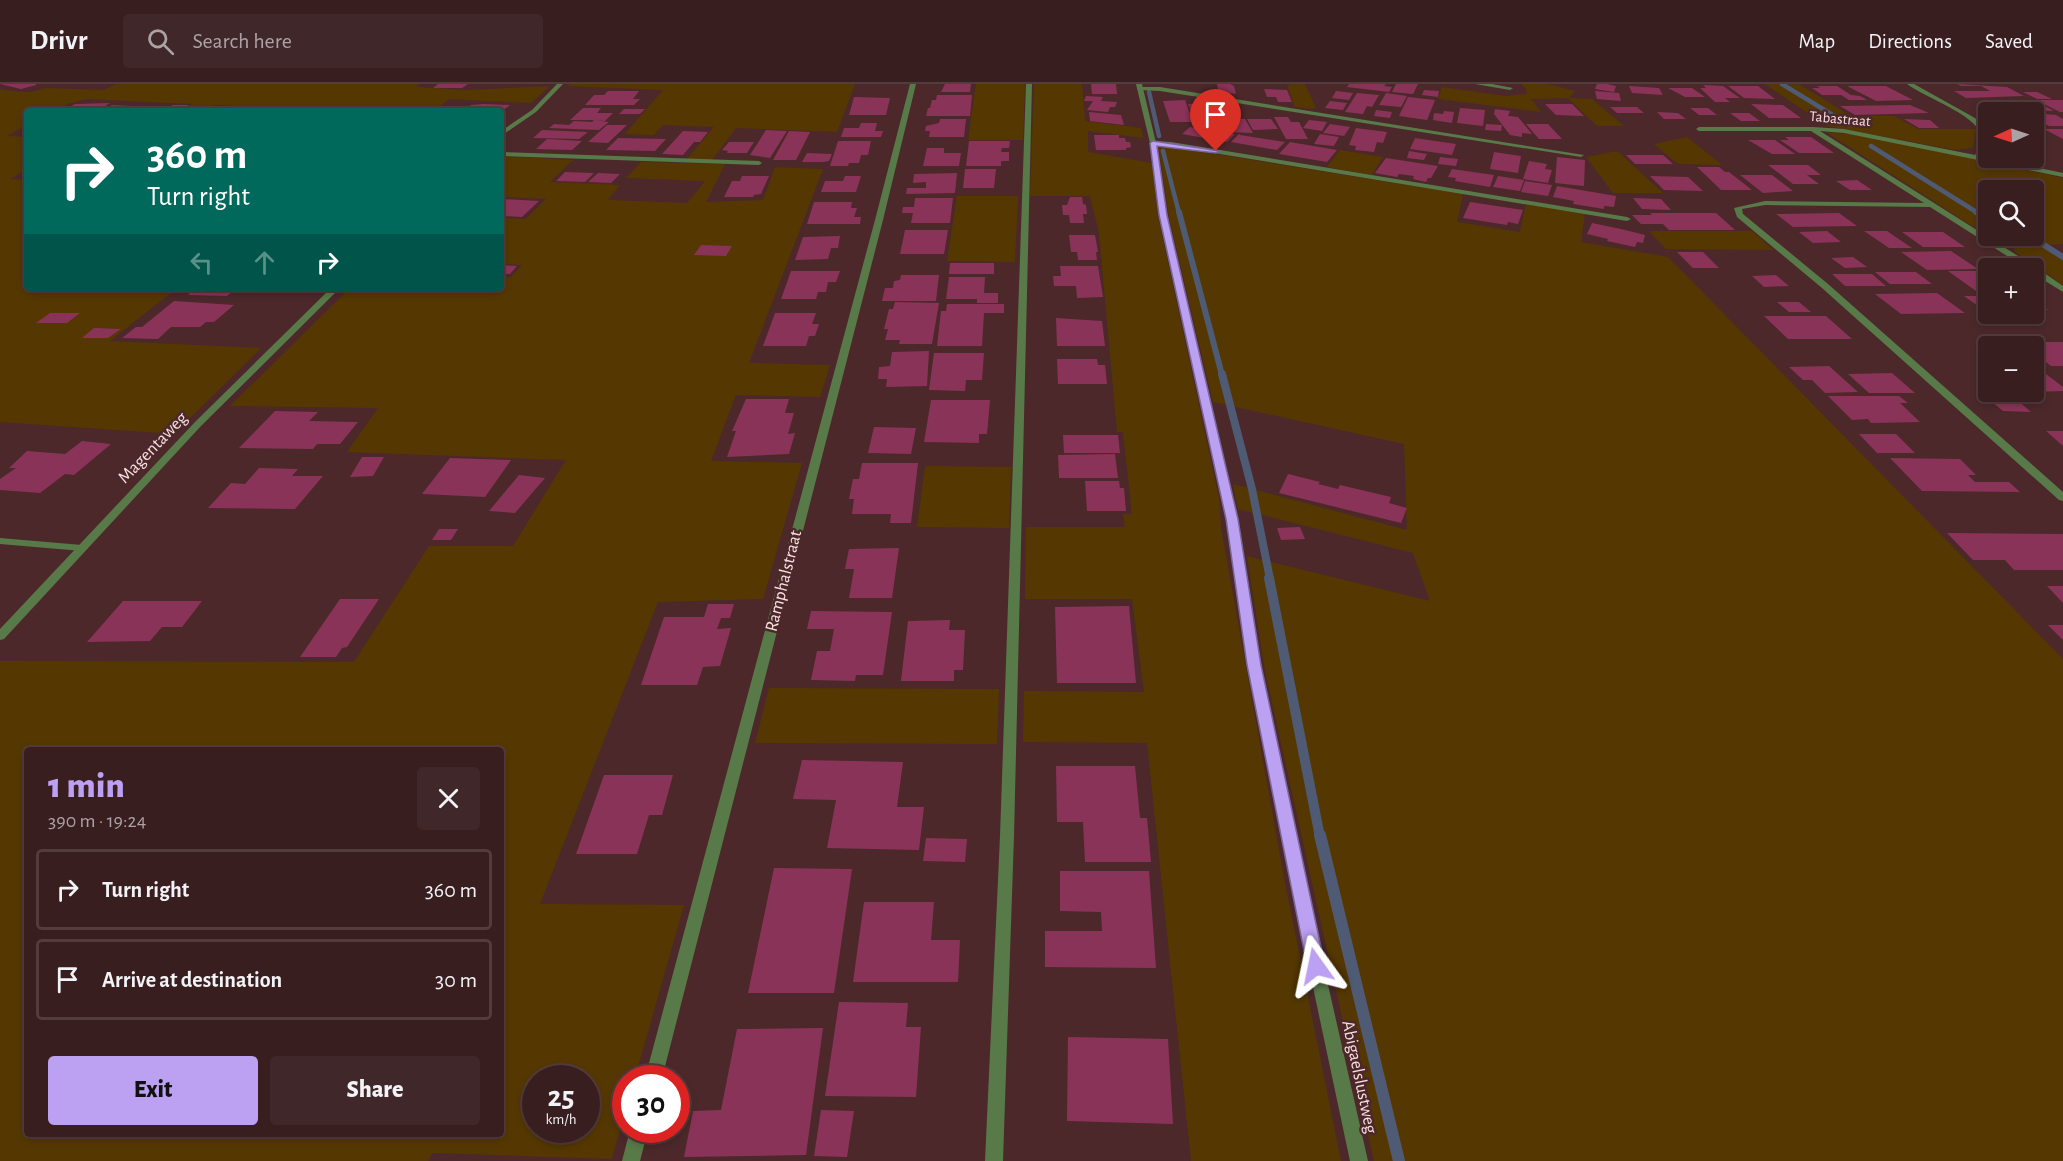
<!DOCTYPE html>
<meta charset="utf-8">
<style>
:root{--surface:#391e20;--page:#402729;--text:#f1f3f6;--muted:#aba2a5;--line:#533c3e;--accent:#bca0f2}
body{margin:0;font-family:"Alegreya Sans",sans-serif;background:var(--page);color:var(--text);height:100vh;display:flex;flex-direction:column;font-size:22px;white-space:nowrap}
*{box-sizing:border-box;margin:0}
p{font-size:20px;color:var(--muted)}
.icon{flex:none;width:33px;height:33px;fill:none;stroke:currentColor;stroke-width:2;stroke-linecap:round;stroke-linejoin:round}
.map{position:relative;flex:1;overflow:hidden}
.drawer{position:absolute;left:24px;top:663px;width:480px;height:390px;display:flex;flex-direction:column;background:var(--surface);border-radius:6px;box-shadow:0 3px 9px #0003,0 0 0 2px var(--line)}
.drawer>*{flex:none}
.top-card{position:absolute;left:24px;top:24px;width:480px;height:183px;border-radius:6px;box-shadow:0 3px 9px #0003,0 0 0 2px var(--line);background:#00695c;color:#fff;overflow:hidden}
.needle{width:39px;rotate:267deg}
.tools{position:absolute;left:1978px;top:18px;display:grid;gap:12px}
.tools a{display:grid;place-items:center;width:66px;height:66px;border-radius:6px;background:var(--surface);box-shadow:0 3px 9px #0003,0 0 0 2px var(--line);font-size:30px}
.speed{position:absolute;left:522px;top:981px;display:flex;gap:12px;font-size:30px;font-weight:700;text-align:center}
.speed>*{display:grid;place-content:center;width:78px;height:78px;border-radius:50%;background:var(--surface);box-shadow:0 3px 9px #0003,0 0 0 2px var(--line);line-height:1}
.speed small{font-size:15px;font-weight:400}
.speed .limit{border:9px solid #d22;background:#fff;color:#111}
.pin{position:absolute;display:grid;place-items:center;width:51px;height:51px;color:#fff;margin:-62px -26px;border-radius:50% 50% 50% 0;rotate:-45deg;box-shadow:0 0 6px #0007}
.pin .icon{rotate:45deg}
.me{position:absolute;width:66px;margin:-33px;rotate:348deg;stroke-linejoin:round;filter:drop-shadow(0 0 4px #0008)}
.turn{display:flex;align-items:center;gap:21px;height:126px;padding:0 24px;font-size:27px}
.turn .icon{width:78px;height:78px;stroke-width:2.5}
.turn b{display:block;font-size:42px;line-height:51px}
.lanes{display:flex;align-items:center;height:57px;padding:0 24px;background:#0003;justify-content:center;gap:30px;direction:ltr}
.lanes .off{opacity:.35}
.round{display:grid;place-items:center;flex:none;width:63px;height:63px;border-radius:6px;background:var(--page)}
.overview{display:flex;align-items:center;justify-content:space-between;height:102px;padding:0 24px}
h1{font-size:36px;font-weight:800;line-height:45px;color:var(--accent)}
.action{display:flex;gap:12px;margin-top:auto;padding:12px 24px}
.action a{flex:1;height:69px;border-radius:6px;background:var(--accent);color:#111;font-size:24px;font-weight:800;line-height:69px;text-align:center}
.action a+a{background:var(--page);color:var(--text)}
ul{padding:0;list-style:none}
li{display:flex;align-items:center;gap:18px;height:81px;margin:0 12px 9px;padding:0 12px;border:3px solid var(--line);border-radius:6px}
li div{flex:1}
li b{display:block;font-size:22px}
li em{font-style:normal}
header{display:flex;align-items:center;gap:36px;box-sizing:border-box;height:84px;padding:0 30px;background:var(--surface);border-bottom:2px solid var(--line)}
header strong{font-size:28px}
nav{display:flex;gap:33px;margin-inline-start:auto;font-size:21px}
.search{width:420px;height:54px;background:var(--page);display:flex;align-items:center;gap:15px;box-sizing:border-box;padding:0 21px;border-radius:6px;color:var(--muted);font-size:22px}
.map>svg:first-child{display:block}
</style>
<header>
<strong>Drivr</strong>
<div class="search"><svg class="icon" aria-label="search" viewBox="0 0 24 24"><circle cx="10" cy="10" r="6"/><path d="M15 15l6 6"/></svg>Search here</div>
<nav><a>Map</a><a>Directions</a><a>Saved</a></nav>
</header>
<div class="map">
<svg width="2063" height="1077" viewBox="0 0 2063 1077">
<rect width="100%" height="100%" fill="#4c282a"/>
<path fill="#553801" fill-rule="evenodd" d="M116,0H420L416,3L465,6L550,2L531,19L449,15L434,27H337L214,21L202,27H180L192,20L86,15L68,20L54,27H27V41L7,52L27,53V85L10,95L27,96V204H177L110,257L261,264L174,350L0,338V5C15,7 31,11 45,4L104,6Z
M570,0H855L837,48L736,44L712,76L687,75L714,43L663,41L654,51L625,50L663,6L568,2Z
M976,0H1025L1023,56H968Z
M1034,0H1082L1085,37L1141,44L1143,54L1088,47V68L1152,79L1158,132L1219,414L1221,444L1284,794L1341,1077H1191L1147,659L1023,658L1024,607L1144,608L1132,515H1025L1026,443H1125L1123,430H1132L1123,348H1117L1099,149L1090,112H1030Z
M1290,0H1305L1316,24L1312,25L1295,23L1287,2Z
M1521,0H1548L1575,7L1569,14L1592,15L1624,42H1597L1568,14L1531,15L1541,28L1438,15L1442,3L1505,12L1527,10L1526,5Z
M1765,0H1799L1851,32H1894L1918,45H1976L1973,64L1955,66L1827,42Z
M1826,48L1874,53L2063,94V160L2045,161L2063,173V201L2015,168L2014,163L2020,158L2030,155L2024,152H2034V106H1989V150L1980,147Z
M1687,53L1722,81L1678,80L1654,60Z
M1158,61L1463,110L1457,138L1520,148L1526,120L1585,129L1581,158L1668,173L2063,575V1077H1374L1265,587L1247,472L1430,517L1413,469L1238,425L1233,400L1407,446L1404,360L1213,318L1169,133Z
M1340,66L1383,73L1372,91L1327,83Z
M1617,67L1663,109H1613L1586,73Z
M501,72L573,76L550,98L620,101L608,116L687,119L705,97L626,94L641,78L725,80L706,118L763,116L775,83L823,85L749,279L830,281L820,313L736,311L711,377L802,379L763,515L658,518L540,820L684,821L635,994H626L625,1027L612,1075L432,1069L428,1077H0V577L354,578L429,462H513L566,376L347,368L378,324L230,322L350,204H501V193H511L522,181L501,180V134L526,135L546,115L501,113ZM27,666H501V1050H27ZM536,994H586V1046H536Z
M957,112H1018L1015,178L947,177Z
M1649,147H1752L1773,166L1666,165Z
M925,382L1011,383L1009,444L917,443Z
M769,604L999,605L997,660L755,659Z"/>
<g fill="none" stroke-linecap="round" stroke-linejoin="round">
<path stroke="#4f5a74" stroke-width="4.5" d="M1782,0L1849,41
M1149,8L1159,52
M1871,62L1978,129
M1163,67L1179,129"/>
<path stroke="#4f5a74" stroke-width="6" d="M1179,128L1222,291
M1976,128L1989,136
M2044,161L2063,173"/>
<path stroke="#4f5a74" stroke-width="8" d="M1222,290L1252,405L1270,495"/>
<path stroke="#4f5a74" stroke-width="10" d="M1269,494L1320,753"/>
<path stroke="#4f5a74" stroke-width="12" d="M1320,751L1399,1077"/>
</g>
<path fill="#8a3358" d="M0,0H36V1L21,5Z
M438,0H468L462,4H433Z
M945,0H971L970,8H941Z
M1091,0H1116L1117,10H1092Z
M1217,0H1230L1234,2L1236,10L1218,8Z
M1349,0H1386L1384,2L1392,3L1389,8L1347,3Z
M1396,0H1418L1413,10L1392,8Z
M1597,0H1607L1616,2L1614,8L1595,5Z
M1957,0L2007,3L2024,12L1966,14L1954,7H1990L1981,2H1961Z
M1703,1L1723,2L1740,14H1725L1730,18H1715L1700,4H1706Z
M1629,2L1659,4L1663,11L1632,9Z
M1728,2H1758L1775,15L1744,14Z
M1817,2H1837L1851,11L1860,12L1867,16H1849L1841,11H1822L1812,4H1820Z
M1847,2H1886L1913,16L1876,17Z
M1668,4H1692L1705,13H1685Z
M1264,5L1287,6L1292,18H1278L1276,13H1267Z
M1424,6L1439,7L1438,13L1422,11Z
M608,7H639L633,15H640L634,21H585L594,11H604Z
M1336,7L1353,9L1349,16L1332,14Z
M1595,7L1619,9L1621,17L1597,15Z
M2023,8H2037L2052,15H2037Z
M1357,9L1379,11L1372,23L1367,22L1363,30L1345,28Z
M1386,9L1407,12L1401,23L1379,21Z
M937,11H972L970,32H926L928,24H930L932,16H936Z
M1086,12L1103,13L1101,17L1117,18L1115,23H1110L1108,28L1087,26L1093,17H1084Z
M854,13L890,14L886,31H849Z
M1408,13L1435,16L1427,36L1399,32Z
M1185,16L1193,38H1170L1163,17Z
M2036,16H2063V28H2060Z
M1330,17L1347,19L1343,26L1325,24Z
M2025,17H2035L2054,27L2001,25L1989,19H2030Z
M110,19L97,27H62L75,20Z
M1211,19L1218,35H1194L1188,20Z
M1545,20H1572L1584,32L1556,31Z
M1751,20L1783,21L1801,34H1769Z
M112,21L133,22L123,27H100Z
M173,21H189L178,27H160Z
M471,21L484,20L510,21L501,28L463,27Z
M1910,21L1929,29L1855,31L1840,22Z
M1215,22H1230L1235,32H1219Z
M1610,23H1637L1644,29H1617Z
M583,24H601L597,29H613L605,37L595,36L609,38L599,46L549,44L554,40L569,41L574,37L592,38L594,36H570Z
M1460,24L1485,26L1483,42L1457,39Z
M1690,24H1708L1717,31H1699Z
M624,25H645L640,30H619Z
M1495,25L1510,27L1508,32L1518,33L1532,50L1522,49V53L1510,51L1494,30Z
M1376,26L1392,28L1390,34L1374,32Z
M1444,27L1454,28L1452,39L1433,36L1434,29L1443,30Z
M1089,28L1121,31L1124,41L1090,37Z
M1657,28L1678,29L1686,35H1664Z
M1730,29H1749L1760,37H1741Z
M2034,29L2056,31L2063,35V42H2049L2034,34Z
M1274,33H1288L1291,38H1299L1308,55H1286Z
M940,35H966L964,53H929L930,47H925L926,42L939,39Z
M1221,35H1245L1253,49L1227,48Z
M1247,35H1271L1278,45L1253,46Z
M1904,35L1930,36L1939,44H1919Z
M1195,36H1219L1223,45L1198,43Z
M1309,36L1327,38L1322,47L1303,44Z
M861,39H877L875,47H883L881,53H841L844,44H859Z
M1330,40L1350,43L1344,52L1323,49Z
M1486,40L1502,41L1501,47L1485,46Z
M1526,40H1548L1562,55H1539Z
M607,41H627L608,59L588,58Z
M1190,43L1220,48L1235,50L1227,58L1182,50Z
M1356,44L1387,48L1383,59L1377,58L1374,68L1355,66L1356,62L1349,61Z
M2044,45H2063V55Z
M542,46L588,48L579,55L533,54Z
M766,46L787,47L770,74L750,71Z
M683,47L708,48L700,58H694L683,71L662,70Z
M789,47L810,48L796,76H773Z
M1239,50L1240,51L1285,58L1277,66L1231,58Z
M1320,50L1339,53L1334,62L1314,60Z
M1094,51H1119V54H1125L1126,58H1130L1131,63L1126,64V66H1096Z
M1785,53H1811L1834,69H1799L1780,56H1789Z
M618,54L666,55L655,67L606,66Z
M1415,54L1456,60L1452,71L1410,65Z
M547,55L582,57L572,66L536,65Z
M1748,56H1775L1795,70H1772Z
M838,57H871L868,71H861L859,79H849L848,82H830Z
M969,57H1010L1009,64H1002L1001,68H1009V77H1001V82H966Z
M729,58H754L747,69H727L728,67L722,66Z
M1290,58L1337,66L1327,78L1279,70Z
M927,64H944V69H961L959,82H923Z
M1409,67L1427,70L1424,76L1407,74Z
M1494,68L1521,72L1518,89L1490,85Z
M807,69L832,70L829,77L823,78H802Z
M1626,71H1663L1673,80H1635Z
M1440,73L1458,75L1456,82L1438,80Z
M1557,73L1585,76L1584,102L1555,99Z
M1386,74L1438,82L1431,94H1428L1426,98L1413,95L1414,92L1399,90L1397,93L1375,89Z
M1529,77L1547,80L1545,85L1552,86L1548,99L1523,95Z
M1768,81H1808L1821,91H1807L1819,100H1793Z
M1697,83H1719L1725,88H1729L1752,106H1721Z
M965,85H996L994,104H963Z
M1452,85L1494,91L1490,103L1455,97L1456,94L1448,93Z
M565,88L594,89L585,98L556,97Z
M598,89L620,90L611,99L588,98Z
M957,89L955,109L906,110L907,104H926V98L913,99L914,90Z
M1740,91H1772L1793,107L1763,109Z
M742,92H769L761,110L754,111L753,113H724L732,97H740Z
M845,92H861L856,108H821L825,97H843Z
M1498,92L1524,96L1520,107L1493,103Z
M1650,92L1688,93L1703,107L1664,106Z
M1857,96L1872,106H1850L1836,97Z
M1525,97L1552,101L1548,112L1521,108Z
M1557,102L1616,112L1614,123L1604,122V125L1573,120L1574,117L1553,113Z
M1070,113H1082L1083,120L1086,121L1087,130H1083L1084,139H1070L1069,131H1063L1062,121H1067Z
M915,114H953L950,139H911L913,129H902L903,123H914Z
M1633,114L1661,115L1671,126L1642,125Z
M501,115L539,117L522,133L501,132Z
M814,118H852L851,124H857L854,133H861L860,140H807Z
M1470,118L1523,126L1518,140L1508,138L1507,141L1463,134Z
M1650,129H1716L1735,146H1669L1663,140H1641L1632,131H1652Z
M1839,129L1857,142L1793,143L1776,130Z
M1592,139L1621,145L1645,151L1643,159L1637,158L1635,163L1607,157L1608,155L1587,150Z
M905,146H948L944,170H900Z
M1827,147L1841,158L1813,159L1799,148Z
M1864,147H1887L1912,164H1889Z
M1902,148H1943L1965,163H1923Z
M1069,151H1095L1098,168H1096L1097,176H1078L1077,168H1071Z
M840,152L838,164H831L828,175L795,176L803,153Z
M701,161L732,162L726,172L694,171Z
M1951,167L1978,185L1927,186L1901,168Z
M1677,168H1703L1719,184H1693Z
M1853,173L1867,183L1845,184L1831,174Z
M950,179H994V190H949Z
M501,181L517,182L510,190H501Z
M1060,182H1098L1103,213L1077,214L1076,202H1054L1053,192H1061Z
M791,187H840L836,198H828L826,208H818L816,215H781Z
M1948,187H1989V207H1976Z
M1875,188H1916L1932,200H1890Z
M1832,190H1872L1886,202H1845Z
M901,191H939L936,217H882L885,204H893L894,197L900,196Z
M1776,191L1789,202L1764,203L1752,192Z
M949,193H985L984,209H998V219H977V215H946Z
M182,204H236L227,212L188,211L192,207H178Z
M1937,209L1965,229L1901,230L1875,210Z
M1964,212H1989V230H2022V232H1992Z
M174,217L234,221L214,238H206L200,243H171L158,255L122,254L136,243H142Z
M2034,217L2048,226H2039L2046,231H2034Z
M895,218L939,219L932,260H899L900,256H885L888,245H884L889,225H893Z
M1777,218H1799L1811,228H1789Z
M947,220H1004V229H984L982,262H937L941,227H946Z
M50,229H80L67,239H36Z
M775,229H816L812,240H819L815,252H809L806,262H763Z
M1764,232H1826L1852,255H1788Z
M1056,234L1102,237L1105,262H1057Z
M94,244L121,245L108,254H82Z
M2019,258H2063V282H2051L2034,269V262H2025Z
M929,267L927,302L886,303L887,295H878L879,283L890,282L892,268Z
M934,269H984L982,296H966L965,307L929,306Z
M1057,275H1097L1098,281H1105L1107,300H1058Z
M1829,282L1858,308L1825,309L1812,296H1803L1789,283Z
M2034,284H2038L2063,303V307L2034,308Z
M1892,289L1915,309H1869L1848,290Z
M1828,312H1899L1908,319H1900L1920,338L1871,339L1868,335L1852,336Z
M1987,314H2015L2031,328L2003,327Z
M746,315H789L785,329H794L788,350L795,349L789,370L727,373L736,347H732Z
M931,316H990L987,350H979V359L924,358Z
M275,327L318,328L309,337L358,338L340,360H317L313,365L239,364Z
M874,343L916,344L911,370L868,369Z
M2046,347H2063V362Z
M1859,350H1896L1915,369H1877Z
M1063,351H1118L1120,369H1064Z
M82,357L111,360L74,391L65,390L40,409L0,406V395L16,384H9L27,367L65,370Z
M1115,370L1118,394H1059L1058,371Z
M362,373H384L373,392L350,393Z
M450,374L511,376L485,413L422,410Z
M1890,374L1960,375L1976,391H1968L1975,398H2009L2020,408L1922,407Z
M862,379H918L911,439H890L891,430H852L854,415H849L853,395H859Z
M259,384L298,385L292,392H323L295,425L208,424L231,399L245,400Z
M1288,390L1320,398L1318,400L1338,405L1340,401L1391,413L1389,419L1407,424L1401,439L1279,409Z
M519,391L545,394L515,429L489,427Z
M1085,397H1119L1120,404H1124L1126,427H1087Z
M1300,443L1305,455L1281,456L1277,444Z
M439,445H458L451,456H432Z
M1947,449L2063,450V486H2014L2005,476H1973Z
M899,464L892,514H849L854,485H845L849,465Z
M2047,502H2063V519Z
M340,515H379L347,563L342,564L336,573H300Z
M123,517H202L182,543H162L150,557L87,558Z
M708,520H734L730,534H721L717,545L731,544L720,582L703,583L697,601H641L664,533H704Z
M1129,522L1136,599H1057L1055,523Z
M811,527L892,528L883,591H856L855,597L811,596L817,567H830L834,545H807Z
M950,536L949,546H965L963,586H954V597H901L908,537Z
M2048,541H2063V556Z
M802,676L903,678L897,723H924L919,766L827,764L836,716L793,715Z
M1056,682H1135L1140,734H1147L1151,778H1085L1083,738H1057Z
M604,691H673L662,731H649L637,770H576Z
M926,754L967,755L965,778L923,777Z
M774,784L852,785L834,909H748Z
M1060,787H1149L1156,884L1045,883V847H1102L1101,828L1060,827Z
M864,818H934L931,856H960L958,898H853Z
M839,918L908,919L906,943H921L916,1013L825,1012Z
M823,944L806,1071L684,1073L693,1027L721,1026L737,945Z
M1068,953L1168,955L1173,1040L1067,1037Z
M821,1026L854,1027L847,1073L814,1072Z"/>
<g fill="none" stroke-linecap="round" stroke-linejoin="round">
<path fill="#587a49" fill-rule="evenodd" d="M1475,0H1492L1513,4L1510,6Z
M1138,3H1160L1584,71L1581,73L1160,7L1140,6Z
M1153,57L1171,58L1627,133L1631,135L1627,137L1171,62L1151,60L1150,59Z
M501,68L759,77L762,79L759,81L501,72Z
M0,454L82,461L88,464L82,467L0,460Z"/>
<path fill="#587a49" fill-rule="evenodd" d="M557,0H563L536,28L501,52V47L532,26Z
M910,0H916L883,136L662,994H645L875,136Z
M1026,0H1032L1014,752L1003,1077H985L1000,752Z
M1136,0H1142L1156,59L1167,131L1237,435L1260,581L1304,795L1368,1077H1350L1290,795L1248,581L1227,435L1159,131L1150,59Z
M1907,0H1914L1975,34C1988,46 1990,57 1981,72L2063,89V93L1844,49L1820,47L2037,184L2063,202V208L2034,190V184H2026L1930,123L1765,121L1742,125L1743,130L1828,200L2063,408V417L2059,416L1822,204L1737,133L1734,124L1765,117L1924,119L1811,47H1699L1696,45L1699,43H1813L1844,45L1975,71C1979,65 1983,57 1980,49C1974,30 1924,13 1907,0Z
M27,49V53L24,52V50Z
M331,204H340L201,342L4,555L0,556V545L195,338Z
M630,1046H648L640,1077H622Z"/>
</g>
<path fill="#bca0f2" stroke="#7a689d" stroke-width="1.5" d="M1153,57L1220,67L1216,69L1157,62L1167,131L1238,435L1261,581L1325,882L1323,887L1316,890L1310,887L1307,882L1247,581L1226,435L1159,131L1150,59Z"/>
<g text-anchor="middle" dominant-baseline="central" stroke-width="5" stroke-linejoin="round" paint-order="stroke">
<g font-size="15" fill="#f9e0e1" stroke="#4c282a">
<text transform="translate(1840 35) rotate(5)">Tabastraat</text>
</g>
<g font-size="18" fill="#f9e0e1" stroke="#4c282a">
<text transform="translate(153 364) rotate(-46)">Magentaweg</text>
<text transform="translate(784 497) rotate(-76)">Ramphalstraat</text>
<text transform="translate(1359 993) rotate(78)">Abigaelslustweg</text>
</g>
</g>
</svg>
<div class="tools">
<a><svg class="needle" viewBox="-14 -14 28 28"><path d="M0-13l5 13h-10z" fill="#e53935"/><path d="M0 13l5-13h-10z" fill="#aba2a5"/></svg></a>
<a><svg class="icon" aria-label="search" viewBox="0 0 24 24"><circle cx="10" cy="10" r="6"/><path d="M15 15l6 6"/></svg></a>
<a>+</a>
<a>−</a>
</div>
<div class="speed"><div>25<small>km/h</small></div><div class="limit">30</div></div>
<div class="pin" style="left:1216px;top:67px;background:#d93025"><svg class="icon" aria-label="arrive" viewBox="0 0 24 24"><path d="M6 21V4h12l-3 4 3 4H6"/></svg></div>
<svg class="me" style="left:1316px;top:882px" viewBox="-20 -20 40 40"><path d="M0-17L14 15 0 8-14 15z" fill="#bca0f2" stroke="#fff" stroke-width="4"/></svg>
<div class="top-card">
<div class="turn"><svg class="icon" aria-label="right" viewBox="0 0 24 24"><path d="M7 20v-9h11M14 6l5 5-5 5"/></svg><div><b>360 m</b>Turn right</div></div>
<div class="lanes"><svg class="icon off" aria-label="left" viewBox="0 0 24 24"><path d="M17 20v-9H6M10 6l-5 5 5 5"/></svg><svg class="icon off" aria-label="ahead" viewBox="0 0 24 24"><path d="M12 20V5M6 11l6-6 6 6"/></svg><svg class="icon" aria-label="right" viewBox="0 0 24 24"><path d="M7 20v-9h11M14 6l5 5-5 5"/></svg></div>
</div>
<section class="drawer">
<div class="overview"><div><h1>1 min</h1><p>390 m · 19:24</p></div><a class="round"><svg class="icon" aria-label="close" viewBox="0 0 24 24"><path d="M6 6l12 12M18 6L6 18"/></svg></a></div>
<ul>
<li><svg class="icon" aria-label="right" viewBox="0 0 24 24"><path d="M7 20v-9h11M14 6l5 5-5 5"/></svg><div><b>Turn right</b></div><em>360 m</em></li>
<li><svg class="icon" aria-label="arrive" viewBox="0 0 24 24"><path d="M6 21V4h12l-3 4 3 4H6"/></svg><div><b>Arrive at destination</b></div><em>30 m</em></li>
</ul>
<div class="action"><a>Exit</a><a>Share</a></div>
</section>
</div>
